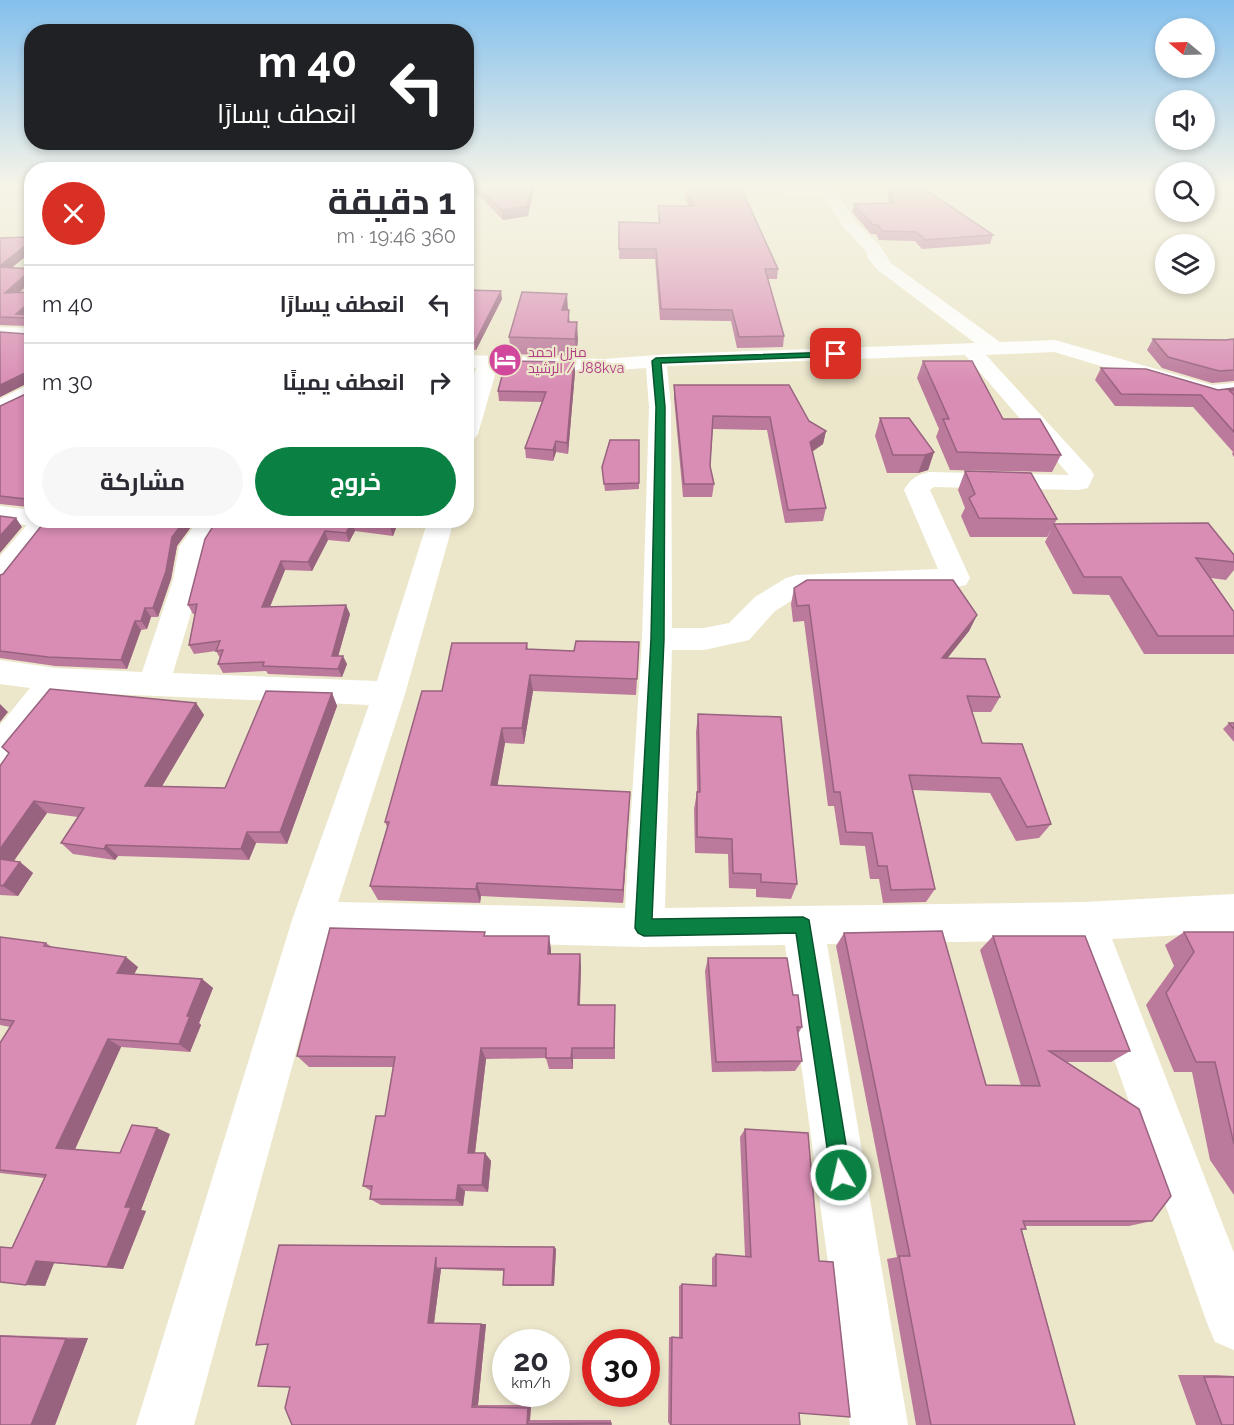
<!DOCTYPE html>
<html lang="ar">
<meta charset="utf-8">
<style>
:root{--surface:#fff;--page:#f7f7f7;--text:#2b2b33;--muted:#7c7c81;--line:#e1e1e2;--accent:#0b8043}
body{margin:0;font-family:Raleway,Cairo,sans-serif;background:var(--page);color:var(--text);direction:rtl;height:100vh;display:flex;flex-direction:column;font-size:22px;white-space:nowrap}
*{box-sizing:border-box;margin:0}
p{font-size:20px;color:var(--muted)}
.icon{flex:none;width:33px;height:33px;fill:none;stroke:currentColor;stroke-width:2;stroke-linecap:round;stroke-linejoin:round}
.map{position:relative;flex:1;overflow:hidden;direction:ltr}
.drawer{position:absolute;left:24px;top:162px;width:450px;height:366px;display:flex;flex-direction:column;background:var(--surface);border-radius:24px;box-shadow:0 3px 9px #0003;direction:rtl}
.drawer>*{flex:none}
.top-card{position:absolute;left:24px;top:24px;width:450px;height:126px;border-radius:24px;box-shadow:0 3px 9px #0003;direction:rtl;background:#202124;color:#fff;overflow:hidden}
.needle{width:39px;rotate:289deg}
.controls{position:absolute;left:1155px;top:18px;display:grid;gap:12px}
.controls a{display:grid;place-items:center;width:60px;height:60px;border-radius:50%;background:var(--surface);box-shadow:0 3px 9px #0003;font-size:30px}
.speed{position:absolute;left:492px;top:1329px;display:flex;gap:12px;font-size:30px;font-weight:700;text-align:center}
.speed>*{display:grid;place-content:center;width:78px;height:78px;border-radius:50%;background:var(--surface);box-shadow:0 3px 9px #0003;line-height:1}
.speed small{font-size:15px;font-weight:400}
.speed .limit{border:9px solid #d22;background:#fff;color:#111}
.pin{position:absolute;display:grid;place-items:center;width:51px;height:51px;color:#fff;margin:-26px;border-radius:12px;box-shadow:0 3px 9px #0006}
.me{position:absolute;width:66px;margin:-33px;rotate:351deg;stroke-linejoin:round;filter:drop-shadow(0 0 4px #0008)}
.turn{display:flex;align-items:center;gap:21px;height:126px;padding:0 18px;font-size:27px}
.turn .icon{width:78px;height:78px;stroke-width:2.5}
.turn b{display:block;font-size:42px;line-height:51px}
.round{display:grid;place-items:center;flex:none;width:63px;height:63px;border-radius:32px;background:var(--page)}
.headline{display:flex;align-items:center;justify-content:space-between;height:102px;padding:0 18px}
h1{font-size:36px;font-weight:700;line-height:45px}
.action{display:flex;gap:12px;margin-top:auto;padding:12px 18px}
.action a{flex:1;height:69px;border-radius:36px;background:var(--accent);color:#fff;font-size:24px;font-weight:700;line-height:69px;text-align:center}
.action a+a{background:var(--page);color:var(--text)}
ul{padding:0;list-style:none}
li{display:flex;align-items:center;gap:18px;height:78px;padding:0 18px;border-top:2px solid var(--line)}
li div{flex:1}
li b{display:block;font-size:22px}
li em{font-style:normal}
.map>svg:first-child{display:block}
</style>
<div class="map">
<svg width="1234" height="1425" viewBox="0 0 1234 1425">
<rect width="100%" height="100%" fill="#ece7cb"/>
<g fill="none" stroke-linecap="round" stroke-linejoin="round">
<path fill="#fff" fill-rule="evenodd" d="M716,187H832L857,223L880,246L891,263L1000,342L1055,340L1212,385L1234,383V397L1211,399L1054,352L986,355L1091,470L1094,475L1088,488L1079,490L934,487L930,490L970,578L966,585L956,587L802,594L775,611L749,640L704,650H672L665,908L1085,902L1234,894V932L1112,939L1234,1253V1350L1215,1342L1207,1323L1072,940L827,944L908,1425H850L785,945L644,947L327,939L194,1425H136L292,920L369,705L63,692L12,759L0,763V725L30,688L0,684V660L55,668L142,672L173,580L179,547L198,520H225L207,547L201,580L173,673L377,681L428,520H454L405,694L338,902L625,908L642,639L649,407L646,368L604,371L497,368L478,434L474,439L466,441V397L476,368L466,367V355L604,359L669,354L975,343L879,271L868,259L866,251L844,228L823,194L723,191ZM965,355L1069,475L929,472C917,475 910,479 904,490L938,569L796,575L786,578L755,597L729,623L704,628H672L671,407L667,366Z
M0,327L32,328V340L0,339Z
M32,383V399L0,415V399Z
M0,506L32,510V520H59L10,581L0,583V556L27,525L0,522Z"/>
</g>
<path fill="#bb799b" d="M471,187H534L528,216L503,220Z
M886,187H922L993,235L990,244L922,249L915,241L879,240L876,234H871L852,212L854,204L889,203Z
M686,190L778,269L777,279H768L784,336L783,347L737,348L731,321L660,320L655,259H619V222L658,223V206H689L685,199Z
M32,237V251L11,268L19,293L29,315H32V514L28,507L0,504V406L28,393L27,383L0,397V332L27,334L28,326L0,325V238Z
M466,290L502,299L476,350H466Z
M568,310L570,322L578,339L576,356L511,354L509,337Z
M1153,339L1225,340L1234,339V381L1212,383L1162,368L1147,350Z
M923,361L1003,419L1061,455L1052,472L950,470L936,437L939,429L917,378Z
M574,362L575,372L568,454L556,452L553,461L526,458L525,448L543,402L499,401L498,391Z
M1101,368L1218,390L1234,388V457L1232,454L1233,452L1193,407L1115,406L1095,380Z
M674,385L809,421L826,431L823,444L812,452L826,508L823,521L785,523L767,430L713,429L710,466L714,484L712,497H683L674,398Z
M880,418L934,452L928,470L918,473H887L875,436Z
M639,440V489L605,491L602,467Z
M965,471L1057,519L1047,537H970L961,516L965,508L958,490Z
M46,520H196L177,546L171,579L158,617H151L147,629L141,630L127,669L55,666L0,658V575L3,574Z
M217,520H399L393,536L355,531L349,542L328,540L312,571L285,570L270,607L350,614L338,656L347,664L342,677L268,674L266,671L223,673L218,664L220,658L216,651L194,654L189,645L195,614H193L188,605Z
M1054,524L1234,555V570L1226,580L1211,578L1234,612V654H1144L1109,595L1073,594L1045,542Z
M794,588L977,615L969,631L947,658L1000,697L991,712H972L982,743L1051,824L1039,838L1016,841L990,793L913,790L935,889L926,902L883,903L879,879H870L865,846L840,845L834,806H828L804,621L793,622L791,604Z
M639,642L636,695L533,691L524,744L505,743L497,786L630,792L623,903L481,896L480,903L378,900L370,886L387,827L385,822L442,691L527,643L528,649L574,651Z
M332,693L337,706L287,844L256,843L249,860L118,856L115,860L73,854L61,843L78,817L47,813L14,861L20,862L33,873L18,896L0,895V766L9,754L2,747L196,703L204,715L162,786L225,788Z
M698,714L797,884L791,899L756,897V889L729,888L728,854L695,853L694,809L697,792L696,732Z
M1229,723H1234V742L1223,729Z
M1184,932H1234V1195L1210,1160L1192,1072H1174L1146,1005L1174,966L1165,945Z
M844,933L986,1085L1021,1086L980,950L993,936L1130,1051L1111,1062H1065L1152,1221L1129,1226H1025L1026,1229L1022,1230L1075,1425H916L887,1259L897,1257L836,946Z
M486,936L551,949V954H580L581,968L580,1005H615V1059H573V1069H549L546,1058L486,1059L475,1153H485L491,1161L488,1192L465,1191L463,1206L381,1205L370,1199L371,1191L363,1186L385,1116L393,1067H309L297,1056Z
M0,937L46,943L52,947L138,967L134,974L202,979L213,988L199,1023L201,1025L190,1052L121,1047L74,1150L120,1153L170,1134L141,1210L146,1211L123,1269L54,1263L45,1286L12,1248L44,1178L0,1173V1043L10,1027L0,1025Z
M708,958L793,995L802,1027L798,1034L802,1061L795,1071L712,1072L705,971Z
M745,1129L799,1413L800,1425H670L668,1422L669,1337H679V1286L682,1284L712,1286V1258L716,1254L745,1256L740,1137Z
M279,1245L554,1247L556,1249L554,1286H507L503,1285L504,1271L441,1269L434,1323L486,1324L478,1405H531L530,1420H611V1425H292L290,1387L268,1344Z
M0,1335L88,1338L55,1425H0Z
M1178,1375H1216L1234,1376V1425H1196Z"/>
<path fill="#98637e" d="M532,187H534L528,216L503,220L502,210Z
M32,240V251L3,275L0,269V266Z
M32,270V281L10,301L5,293Z
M501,291L502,299L476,350L475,342Z
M567,294L568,310H562Z
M32,300V312L25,318L16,314Z
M577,322L578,339L576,356L575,339Z
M574,362L575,372L568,454L567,443Z
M27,372L32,381L0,397V385Z
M826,431L823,444L807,455L810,442Z
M556,441V452L553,461V450Z
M934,452L928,470L918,473L925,455Z
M16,518L22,527L0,553V536Z
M185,520H196L177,546L171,579L158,617L153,608L172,537Z
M393,520H399L393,536L390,527Z
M352,522L355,531L349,542L346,533Z
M325,531L328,540L312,571L308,562Z
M281,561L285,570L266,616L262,607Z
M346,605L350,614L336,664L332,656Z
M145,608L151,617L147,629L141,621Z
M977,615L969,631L935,674L942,658Z
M135,621L141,630L127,669L121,660Z
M343,656L347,664L342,677L338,669Z
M530,675L533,691L524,744L522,728Z
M332,693L337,706L287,844L280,832Z
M196,703L204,715L155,798L145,786Z
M0,704L8,712L0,722Z
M502,728L505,743L495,800L491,785Z
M630,792L629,806L623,903V890Z
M34,801L47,813L8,869L0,863V849Z
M247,832L256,843L249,860L241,849Z
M106,845L118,856L115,860L104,849Z
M20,862L33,873L18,896L3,886Z
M477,883L481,896L480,903L476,889Z
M549,936L551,949V967L548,954Z
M580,954L581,968L579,1017L578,1005Z
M126,957L138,967L130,982L117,973Z
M202,979L213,988L199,1023L201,1025L190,1052L179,1044L187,1016Z
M108,1039L121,1047L73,1154L56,1148Z
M481,1048L486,1059L474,1161L468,1153Z
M572,1048L573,1059V1069L571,1058Z
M157,1128L170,1134L141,1210L146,1211L123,1269L107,1267L125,1207Z
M485,1153L491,1161L488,1192L482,1185Z
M458,1185L465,1191L463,1206L456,1200Z
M554,1247L556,1249L554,1286L552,1285Z
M436,1257V1268L441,1269L434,1323H428Z
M36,1261L54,1263L45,1286L26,1285Z
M481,1324H486L478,1405L472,1407Z
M88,1338L55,1425H31L66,1339Z
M531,1405L530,1420L527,1424L528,1408Z"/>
<path fill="#d98db4" stroke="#98637e" stroke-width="1.5" d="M478,187H532L527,206L502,210Z
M890,187H922L993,235L925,240L917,232L882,231L878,225H873L854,204L893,203Z
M741,188L778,269H765L784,336L739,337L732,310L661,309L656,249H619V222L660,223L658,206H694L686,190Z
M32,237V240L0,266V238Z
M0,267L32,269L5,293L32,292V300L16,314L32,315V509H28L26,499L0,496V406L28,393L27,372L0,385V332L27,334L29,318L0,317Z
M466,290L501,291L475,342H466Z
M522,292L567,294L562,310H569L568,322H577L575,339L509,337Z
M1153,339L1225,340L1234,339V370L1219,371L1168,357Z
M506,361L574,362L567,443L556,441L553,450L525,448L546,392L498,391Z
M923,361H972L1003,419H1040L1061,455L957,452L943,419H949Z
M1101,368L1146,369L1218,390L1234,388V390H1229L1234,395V432L1201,395L1121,394Z
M674,385H789L809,421L826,431L810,442L826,508L788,510L770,417L713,416L710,466L714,484H684Z
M880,418H909L934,452L925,455H893Z
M610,440H639V483L604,484L602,467Z
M965,471L1031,473L1057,519L979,518L969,498L975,494Z
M0,516L16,518L0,536Z
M46,520H185L172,537L166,571L153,608H145L141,621H135L121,660L48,657L0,651V575L3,574Z
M217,520H393L390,527L352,522L346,533L325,531L308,562L281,561L262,607L346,605L332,656H343L338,669L263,666L264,662L218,664L223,650L216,651L220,641L189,645L197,604L188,605L205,539Z
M1208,523L1234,555V562L1196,558L1234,612V636H1158L1121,577H1084L1054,524Z
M807,580H953L977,615L942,658L985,659L1000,697L967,696L982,743L1022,744L1051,824L1027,827L1000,778L909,775L935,889L891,890L887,866H878L872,833L846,832L840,792H834L809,605L797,606L794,588Z
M576,641L639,642L637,679L530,675L522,728H502L491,785L630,792L623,890L477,883L476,889L370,886L389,822H385L422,691H442L452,643H527L526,649L574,651Z
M50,689L196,703L145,786L225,788L266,691L332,693L280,832H247L241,849L106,845L104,849L61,843L84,808L34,801L0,849V766L9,753L2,747Z
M698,714L781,717L797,884L761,882V874L733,873L732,839L697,837V792H700Z
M1229,723H1234V729Z
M0,859L20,862L3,886L0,885Z
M330,928L485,932L484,936H549L548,954H580L578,1005H615L614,1048H572L571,1058H546V1048H481L468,1153H485L482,1185H458L456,1200L370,1199L372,1186H363L376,1116H385L395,1057L297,1056Z
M942,931L986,1085L1040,1086L993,936H1085L1130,1051H1049L1139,1109L1171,1196L1152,1221H1023L1026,1229H1021L1075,1425H931L899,1256H910L844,933Z
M1184,932H1234V1144L1215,1062H1196L1166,993L1194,952Z
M0,937L46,943L44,946L126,957L117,973L202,979L187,1016H190L179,1044L108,1039L56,1148L120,1153L132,1125L157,1128L125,1207H131L107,1267L36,1261L26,1285L0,1282V1247L12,1248L46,1175L0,1170V1043L14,1021L0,1019Z
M708,958H787L793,995H798L802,1027H797L802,1061L716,1062Z
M745,1129L808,1133L819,1261L833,1262L850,1417L799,1413L800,1425H671L672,1337L682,1338V1284L716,1286V1254L751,1257Z
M279,1245L554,1247L552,1285H503L504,1269L436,1268V1257L428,1323L481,1324L472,1407L528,1408L527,1424L611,1423V1425H292L285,1408L290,1387L258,1386L268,1344L256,1345Z
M0,1336L66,1339L31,1425H0Z
M1204,1377H1234V1425H1222Z"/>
<linearGradient id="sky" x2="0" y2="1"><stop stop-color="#84c0ed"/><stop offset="0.48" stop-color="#f6f4e8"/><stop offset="1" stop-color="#f6f4e8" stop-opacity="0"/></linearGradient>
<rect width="1234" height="386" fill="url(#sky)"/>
<path fill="#0b8043" stroke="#07532c" stroke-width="1.5" d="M836,352L839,356L661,363L665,407L664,639L652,919L803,917L809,920L851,1175L848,1182L841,1185L834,1182L831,1175L796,933L644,936L638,933L635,928L651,639L656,407L652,361L656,358Z"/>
<defs>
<symbol id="hotel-disc" viewBox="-11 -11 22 22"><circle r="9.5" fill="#d1479c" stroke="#ece7cb"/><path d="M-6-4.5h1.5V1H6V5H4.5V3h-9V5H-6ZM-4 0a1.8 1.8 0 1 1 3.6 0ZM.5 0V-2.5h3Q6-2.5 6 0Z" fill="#fff"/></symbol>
</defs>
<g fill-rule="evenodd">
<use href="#hotel-disc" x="486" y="341" width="38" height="38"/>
</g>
<g text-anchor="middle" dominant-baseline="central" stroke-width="4.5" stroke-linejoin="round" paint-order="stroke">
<g font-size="14" fill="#b23c85" stroke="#ece7cb" text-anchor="start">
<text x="528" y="352">منزل احمد<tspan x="528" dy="16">الرشيد / J88kva</tspan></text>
</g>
</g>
</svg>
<div class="controls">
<a><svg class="needle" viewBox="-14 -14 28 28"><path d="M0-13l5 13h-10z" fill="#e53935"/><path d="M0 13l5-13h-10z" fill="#7c7c81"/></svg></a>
<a><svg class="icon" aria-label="sound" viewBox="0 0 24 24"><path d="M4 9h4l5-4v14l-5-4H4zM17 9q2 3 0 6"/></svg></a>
<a><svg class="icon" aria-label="search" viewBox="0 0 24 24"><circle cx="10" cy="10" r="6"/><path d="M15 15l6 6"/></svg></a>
<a><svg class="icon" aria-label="layers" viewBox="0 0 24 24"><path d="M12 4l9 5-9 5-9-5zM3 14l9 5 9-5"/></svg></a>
</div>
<div class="speed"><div>20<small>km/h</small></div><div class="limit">30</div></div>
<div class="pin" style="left:836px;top:354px;background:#d93025"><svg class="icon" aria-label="arrive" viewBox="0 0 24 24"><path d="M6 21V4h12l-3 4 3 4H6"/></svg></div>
<svg class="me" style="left:841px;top:1175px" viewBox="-20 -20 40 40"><circle r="17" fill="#0b8043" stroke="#fff" stroke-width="3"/><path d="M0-11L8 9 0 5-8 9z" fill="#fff"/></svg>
<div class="top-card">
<div class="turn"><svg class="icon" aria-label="left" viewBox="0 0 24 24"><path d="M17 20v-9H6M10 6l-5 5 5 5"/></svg><div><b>40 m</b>انعطف يسارًا</div></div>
</div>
<section class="drawer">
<div class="headline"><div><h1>1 دقيقة</h1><p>360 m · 19:46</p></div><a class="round" style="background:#d93025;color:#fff"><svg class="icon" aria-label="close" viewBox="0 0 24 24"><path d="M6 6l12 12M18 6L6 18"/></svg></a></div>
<ul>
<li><svg class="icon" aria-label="left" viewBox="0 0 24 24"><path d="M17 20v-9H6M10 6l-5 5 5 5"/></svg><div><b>انعطف يسارًا</b></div><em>40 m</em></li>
<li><svg class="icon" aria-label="right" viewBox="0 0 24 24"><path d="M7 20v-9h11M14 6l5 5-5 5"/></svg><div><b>انعطف يمينًا</b></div><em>30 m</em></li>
</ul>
<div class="action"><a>خروج</a><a>مشاركة</a></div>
</section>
</div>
